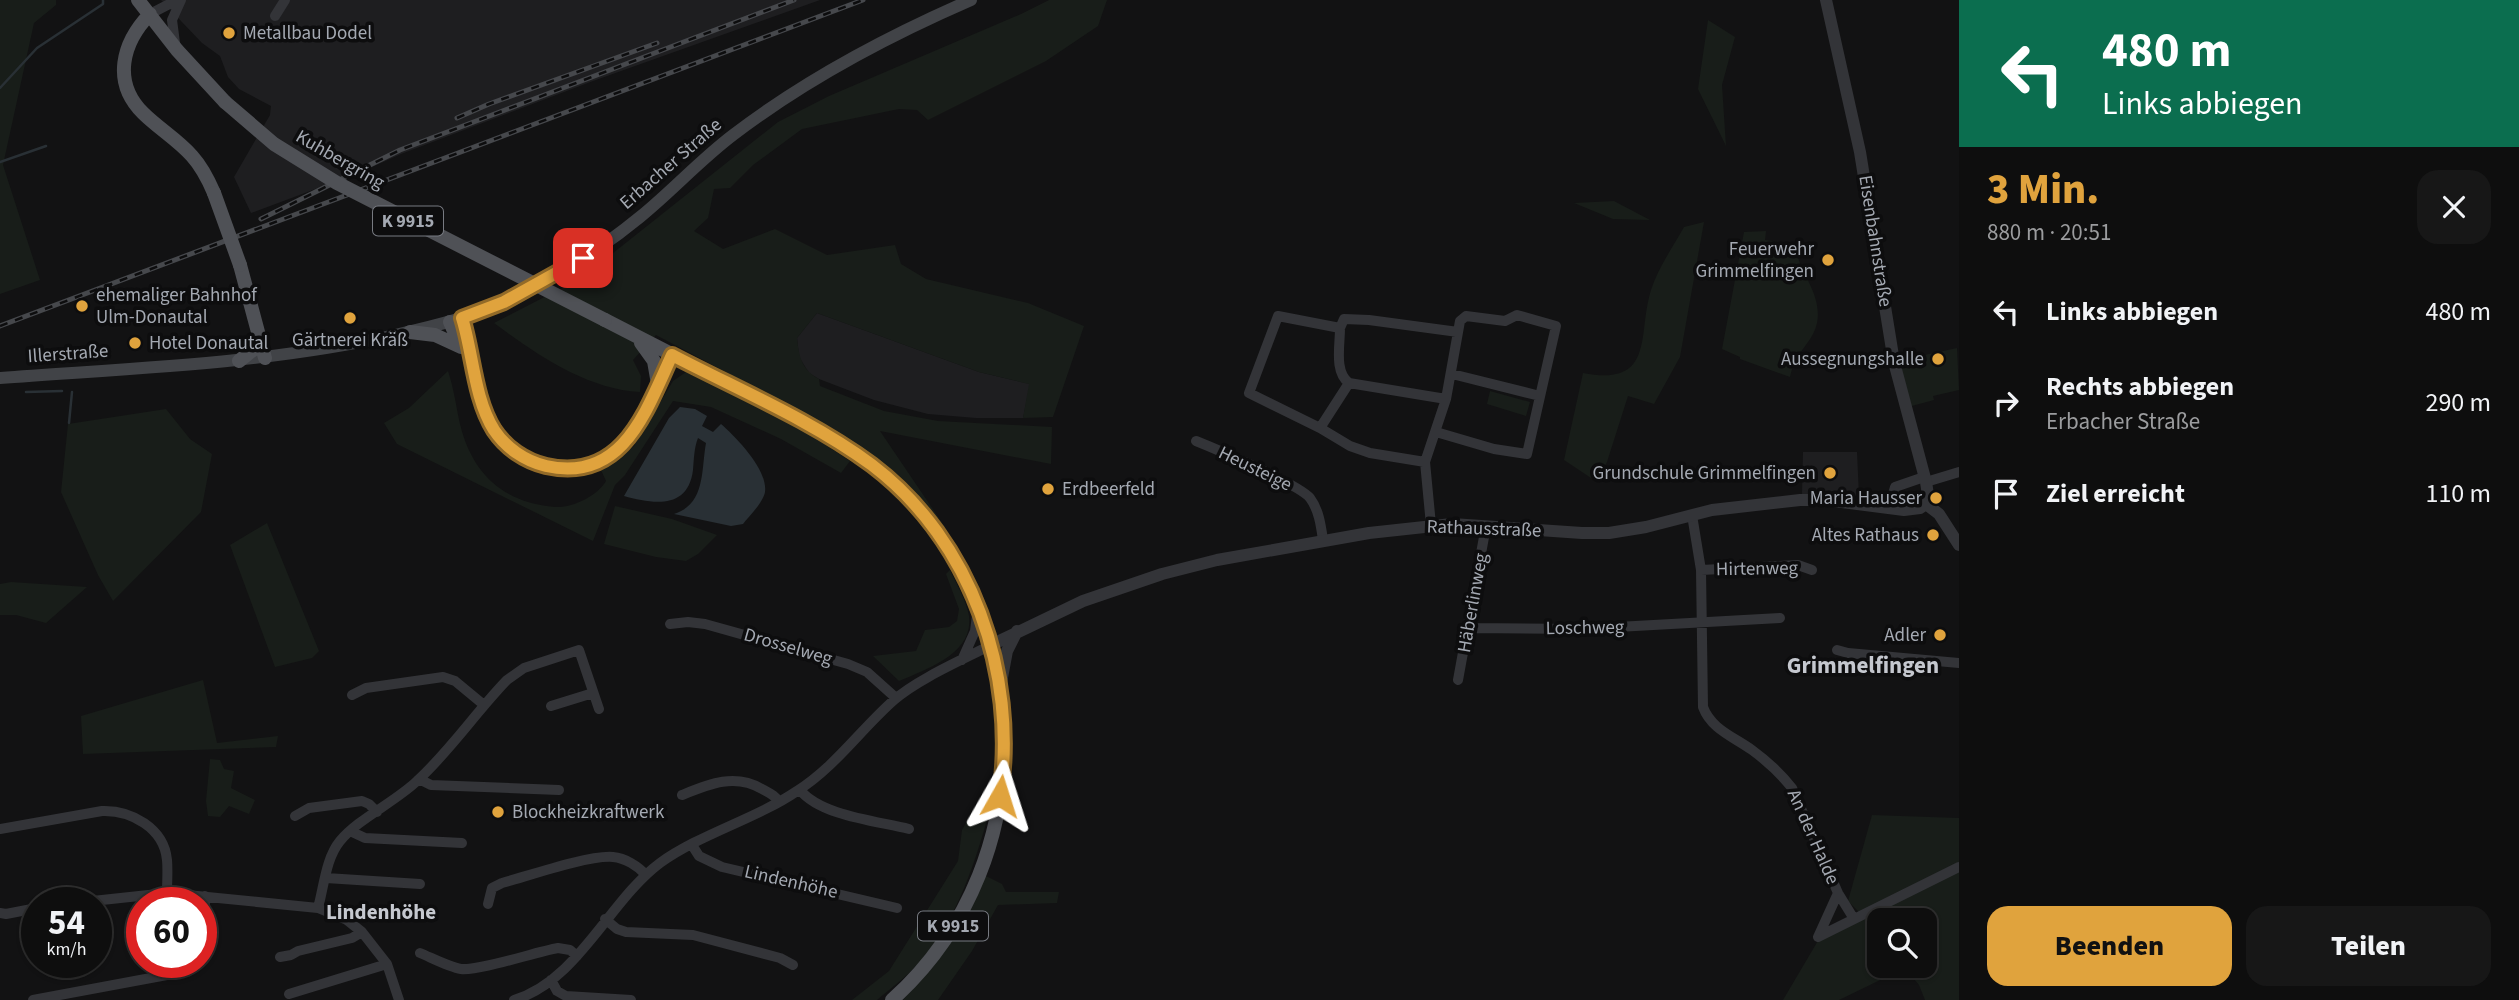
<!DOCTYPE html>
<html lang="de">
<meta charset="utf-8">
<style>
:root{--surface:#0e0e0e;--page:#171717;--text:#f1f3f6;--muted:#9b9c9e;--line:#2e2e2e;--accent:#e0a33d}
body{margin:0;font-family:"Source Sans 3",sans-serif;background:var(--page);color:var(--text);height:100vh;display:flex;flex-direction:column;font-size:26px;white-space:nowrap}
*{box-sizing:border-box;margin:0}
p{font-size:23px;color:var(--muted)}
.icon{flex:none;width:38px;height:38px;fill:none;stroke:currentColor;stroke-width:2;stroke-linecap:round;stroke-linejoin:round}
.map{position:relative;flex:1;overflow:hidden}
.drawer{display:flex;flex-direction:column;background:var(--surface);width:560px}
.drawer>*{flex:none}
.top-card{background:#0b6e4f;color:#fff;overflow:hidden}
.fabs{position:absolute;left:1867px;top:908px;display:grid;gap:14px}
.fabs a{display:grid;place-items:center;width:70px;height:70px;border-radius:14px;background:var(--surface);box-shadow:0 2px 5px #0004,0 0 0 2px var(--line);font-size:35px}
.speed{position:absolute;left:21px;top:887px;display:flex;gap:14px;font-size:35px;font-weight:700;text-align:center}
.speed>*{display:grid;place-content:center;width:91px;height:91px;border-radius:50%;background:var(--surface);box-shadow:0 2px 5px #0004,0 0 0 2px var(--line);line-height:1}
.speed small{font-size:18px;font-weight:400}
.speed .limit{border:10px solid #d22;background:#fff;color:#111}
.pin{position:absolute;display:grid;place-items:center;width:60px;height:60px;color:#fff;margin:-30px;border-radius:14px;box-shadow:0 4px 10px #0006}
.me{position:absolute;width:77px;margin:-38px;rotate:6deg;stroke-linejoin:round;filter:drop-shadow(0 0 5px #0008)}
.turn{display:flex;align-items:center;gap:24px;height:147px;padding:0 28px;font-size:32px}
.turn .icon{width:91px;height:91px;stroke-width:2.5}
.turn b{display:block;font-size:49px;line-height:60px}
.round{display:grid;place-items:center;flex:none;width:74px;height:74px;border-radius:21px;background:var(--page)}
.head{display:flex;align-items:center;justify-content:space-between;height:119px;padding:0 28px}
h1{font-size:42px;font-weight:800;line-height:52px;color:var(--accent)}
.cta{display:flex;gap:14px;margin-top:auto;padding:14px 28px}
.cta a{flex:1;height:80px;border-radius:21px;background:var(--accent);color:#111;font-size:28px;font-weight:800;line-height:80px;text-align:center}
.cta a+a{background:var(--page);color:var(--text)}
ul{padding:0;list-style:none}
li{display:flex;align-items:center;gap:21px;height:91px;padding:0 28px}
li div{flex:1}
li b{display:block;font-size:26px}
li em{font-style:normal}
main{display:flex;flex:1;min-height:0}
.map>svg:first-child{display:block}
</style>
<main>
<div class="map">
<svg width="1959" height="1000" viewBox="0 0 1959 1000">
<rect width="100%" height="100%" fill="#121213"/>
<path fill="#1e1e20" d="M161,0H820L593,81L401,154L361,172L251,213L234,177L270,115L271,106L239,89L228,77L220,56L202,43Z
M817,313L979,372L1030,384L1023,418H976L928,414L874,400L819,379L809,373L799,357L797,338Z
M1803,452H1857L1859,496L1802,494Z"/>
<path fill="#181d19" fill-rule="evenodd" d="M0,0H56V5L34,23L3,165L40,280L0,294Z
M1049,0H1107L1098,26L1046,61L928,120L917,110L899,109L802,129L753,165L730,188L714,189L708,218L694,231L723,249L775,229L827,255L895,245L901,264L926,279L1028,303L1084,326L1053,417L1023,418L1029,384L979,372L817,313L797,338C799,357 802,370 819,379L820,386L884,411L938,421L1052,427L1051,464L880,431L949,533L944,536L893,471L859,447L828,426L656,335L633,360L641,376L640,392C586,389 536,354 494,323L566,286L598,265L778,122L829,96L1021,14Z
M1708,20L1735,37L1722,85L1726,146L1698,89Z
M1614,201L1650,220L1613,219L1574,203Z
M1704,222L1680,357L1654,404L1628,396L1607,462L1597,482L1564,460L1583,373C1656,387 1637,334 1651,290C1658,268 1673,247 1684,227Z
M1766,231L1765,240L1795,244C1797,271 1823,293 1817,323C1814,338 1802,348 1795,361C1793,366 1791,372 1790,377L1740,359V357L1722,349L1744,232Z
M1957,348L1959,390L1933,396L1934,400L1908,407L1897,361Z
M448,371C454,389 456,406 460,424C472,474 504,503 555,507C573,508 597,496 606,481L601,470L634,446L673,381L686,372L790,421L850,461L841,473L781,439L711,407L673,401L625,475L615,485L593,541L397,444L384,423L409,408Z
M1490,391L1530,402L1526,416L1487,404Z
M166,409L190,439L212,454L201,512L113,601L98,575L61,492L68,424Z
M615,506L672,519L717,535L698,554L686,561L656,557L604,544Z
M267,523L319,651L312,658L275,667L230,545Z
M950,570C957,585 966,600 969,616C974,654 926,669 899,681L873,656L916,651L925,630L949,627L957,621L959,609L946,574Z
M11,582L87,587L46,623L16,615H0V584Z
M203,680L217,743L278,736L276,747L83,754L81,716Z
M210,759L220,760L224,769L234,771L231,788L255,800L249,814L229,806L220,817L208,816L206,801Z
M992,802C976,860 959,918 918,964C906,977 891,988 877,1000H852L889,971L958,861L962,830L975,807Z
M1872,815L1959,818V865L1860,913L1848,901Z
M1959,870V1000H1925L1919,985L1905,968L1839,1000H1783L1819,939ZM1880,920H1925V966H1880Z
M986,876L1002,884L1006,892H1059L1057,903L998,905L972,951L938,1000H903L956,934Z"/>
<path fill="#293035" d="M680,407L695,409L707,416L702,426L713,432L721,424C737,438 768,470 765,492C763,503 749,516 743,524L731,526L674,514C706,504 701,470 706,443L698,438C694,448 694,459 693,470C688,510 653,504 624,496L669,418Z"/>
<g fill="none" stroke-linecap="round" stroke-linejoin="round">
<path stroke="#293035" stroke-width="2.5" d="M0,88L37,48L103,4V0
M0,162L46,146
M26,392L62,391
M69,423L72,392"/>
<path stroke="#333438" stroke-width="10" d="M150,14L177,0
M275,16L285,0
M175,43L172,20L181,0
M1452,374L1540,396
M1349,383L1446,399
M1320,428L1349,383C1334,372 1340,346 1340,328
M1196,441C1216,449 1300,485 1310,498C1319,510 1321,526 1323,540
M1425,462L1370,453L1350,446L1320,428L1249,393L1278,316L1340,328L1344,319L1369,320L1458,332
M1926,482L1959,472
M1889,508L1895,487L1924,477
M1692,515L1701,570L1703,707C1711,729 1734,737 1752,750C1767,761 1781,774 1792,788L1838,893L1854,919
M1431,525L1425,462L1446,399L1460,321L1466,316L1505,321L1517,315L1556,326L1527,454L1494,449L1436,432
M1701,570L1798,565L1812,570
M670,624L688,622L705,624L848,664L867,672L896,698
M1469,628L1581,629L1780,618
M1837,650L1848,653L1959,663
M962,660L975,631L977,615
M1458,680L1486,526
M352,695L366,688L443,677L455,681L484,705
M551,706L593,693
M419,779L431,785L559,790
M800,790C821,816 877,821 909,829
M682,795C709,784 735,773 762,789C769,793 775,795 779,802
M295,816L309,808L362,801L369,804L377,812
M0,829L102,811C131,810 164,828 167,860C168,870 167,882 167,893
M350,831L365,838L462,843
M692,845L699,856L722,867L897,908
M326,878L420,884
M74,903L167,893L318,908L347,920L362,932L387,964L399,1000
M488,904L492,888L502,883C528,876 588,855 613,857C625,858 638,866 646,875
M318,908C324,886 326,858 340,841C358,819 395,802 417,781C450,751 476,712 507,680L524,668L579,650L599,709
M0,913L6,914L37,908
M605,919L617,929L626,932L693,935L780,958L793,965
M1818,937L1959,867
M1818,937L1838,893
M420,953C432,958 449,967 461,969C480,971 535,952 558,948L570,950L577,956
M280,957L291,955L298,951L352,938L362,932
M201,959L204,953L205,896
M551,980L557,991L566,996L631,1000
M289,994L387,964
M33,1000L183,972L200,962
M514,1000C578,981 609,901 660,863C700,834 756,819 797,791C835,767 861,729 894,700C918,679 962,660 991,645"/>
<path stroke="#333438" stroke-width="12" d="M1826,0L1860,152L1894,362L1926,482L1928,495L1926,504
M1926,504L1939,514L1959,545
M991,645L1083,601L1162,574L1217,560L1369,533L1452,524L1582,533H1609L1646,527L1712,510L1800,500H1826L1904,510L1920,508L1926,504
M1001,683L1007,651L1017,631"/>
<path stroke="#414347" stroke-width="12" d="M0,378C133,368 265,364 395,335C435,326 476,316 513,298C558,276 601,249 640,217C672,191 700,160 733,135C805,80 888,36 971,0"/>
<path stroke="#4f5156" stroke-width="14" d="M138,0L177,50L225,102
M150,14C122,43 112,82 143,113C158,128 178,140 192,156C202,167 208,179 214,193
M240,265L265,358
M462,318C474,353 473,398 494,430C508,451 528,462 551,467C623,483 648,406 672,355
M605,320C653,345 702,370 751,395C793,417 837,437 874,467C1038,600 1050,858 892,1000
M450,322L461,347
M410,332L435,335L461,347
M641,343L654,361L658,384
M239,361L254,349L259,335"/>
<defs>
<path id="rail" d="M457,118L489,104L657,43
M261,219L400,150L794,0
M0,326L863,0"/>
</defs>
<use href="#rail" stroke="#46484c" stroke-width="5"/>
<use href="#rail" stroke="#0d0d0e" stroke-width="2.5" stroke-dasharray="8" stroke-linecap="butt"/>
<path stroke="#4f5156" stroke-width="14" d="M225,102L274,144L337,183L605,320
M214,193L240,265"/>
</g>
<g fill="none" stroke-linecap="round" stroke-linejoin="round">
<defs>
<path id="route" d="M583,258L504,302L462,318C473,353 474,398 494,430C506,448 525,461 546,466C623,483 646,411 672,355C739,390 811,420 872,465C972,541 1018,674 1000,796"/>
</defs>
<use href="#route" stroke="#926a28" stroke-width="18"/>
<use href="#route" stroke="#e0a33d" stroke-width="12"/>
</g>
<g fill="#e0a33d" stroke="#0d0d0e" stroke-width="2.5">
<circle cx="229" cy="33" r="7"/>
<circle cx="1828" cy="260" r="7"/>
<circle cx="82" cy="306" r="7"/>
<circle cx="350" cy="318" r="7"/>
<circle cx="135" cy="343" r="7"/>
<circle cx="1938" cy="359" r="7"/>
<circle cx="1830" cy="473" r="7"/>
<circle cx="1048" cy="489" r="7"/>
<circle cx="1936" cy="498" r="7"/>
<circle cx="1933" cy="535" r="7"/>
<circle cx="1940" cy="635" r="7"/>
<circle cx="498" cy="812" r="7"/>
</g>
<g text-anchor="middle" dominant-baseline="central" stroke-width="7" stroke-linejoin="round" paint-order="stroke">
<g fill="#0d0d0e" stroke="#777a81" stroke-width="2">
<rect x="373" y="206.5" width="70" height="29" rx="5"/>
<rect x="918" y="911.5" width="70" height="29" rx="5"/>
</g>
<g font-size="18" font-weight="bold" fill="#a4a9b2">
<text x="408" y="221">K 9915</text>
<text x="953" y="926">K 9915</text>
</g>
<g font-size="19" fill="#a4a9b2" stroke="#0d0d0e" text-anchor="end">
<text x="243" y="33" text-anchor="start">Metallbau Dodel</text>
<text x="1814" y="249">Feuerwehr<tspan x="1814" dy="22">Grimmelfingen</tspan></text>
<text x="96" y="295" text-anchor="start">ehemaliger Bahnhof<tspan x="96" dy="22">Ulm-Donautal</tspan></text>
<text x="350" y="340" text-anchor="middle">Gärtnerei Kräß</text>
<text x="149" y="343" text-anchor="start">Hotel Donautal</text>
<text x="1924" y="359">Aussegnungshalle</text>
<text x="1816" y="473">Grundschule Grimmelfingen</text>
<text x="1062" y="489" text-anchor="start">Erdbeerfeld</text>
<text x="1922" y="498">Maria Hausser</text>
<text x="1919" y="535">Altes Rathaus</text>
<text x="1926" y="635">Adler</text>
<text x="512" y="812" text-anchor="start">Blockheizkraftwerk</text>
</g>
<g font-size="19" fill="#a4a9b2" stroke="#0d0d0e">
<text transform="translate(340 160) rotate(30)">Kuhbergring</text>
<text transform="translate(671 164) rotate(-41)">Erbacher Straße</text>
<text transform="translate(1875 241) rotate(81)">Eisenbahnstraße</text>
<text transform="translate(68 354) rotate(-4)">Illerstraße</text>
<text transform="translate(1255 469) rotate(26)">Heusteige</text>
<text transform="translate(1484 529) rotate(2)">Rathausstraße</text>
<text transform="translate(1757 569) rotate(-1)">Hirtenweg</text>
<text transform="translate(1473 603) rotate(-80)">Häberlinweg</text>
<text transform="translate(1585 628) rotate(-1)">Loschweg</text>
<text transform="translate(788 647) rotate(16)">Drosselweg</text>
<text transform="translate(1813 837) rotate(66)">An der Halde</text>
<text transform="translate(791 882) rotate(13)">Lindenhöhe</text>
</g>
<g font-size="21" font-weight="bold" fill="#c5c8cf" stroke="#0d0d0e">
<text x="381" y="912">Lindenhöhe</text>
</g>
<g font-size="23" font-weight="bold" fill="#c5c8cf" stroke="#0d0d0e">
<text x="1863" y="665">Grimmelfingen</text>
</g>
</g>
</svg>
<div class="fabs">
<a><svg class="icon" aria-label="search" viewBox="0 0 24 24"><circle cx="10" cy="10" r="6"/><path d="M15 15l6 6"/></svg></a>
</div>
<div class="speed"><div>54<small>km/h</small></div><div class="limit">60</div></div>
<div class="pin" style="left:583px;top:258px;background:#d93025"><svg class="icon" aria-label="arrive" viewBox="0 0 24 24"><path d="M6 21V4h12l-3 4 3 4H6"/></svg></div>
<svg class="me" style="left:1000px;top:796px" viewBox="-20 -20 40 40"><path d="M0-17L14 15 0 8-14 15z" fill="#e0a33d" stroke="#fff" stroke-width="4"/></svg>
</div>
<section class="drawer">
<div class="top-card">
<div class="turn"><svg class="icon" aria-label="left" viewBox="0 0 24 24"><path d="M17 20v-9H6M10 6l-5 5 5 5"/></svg><div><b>480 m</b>Links abbiegen</div></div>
</div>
<div class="head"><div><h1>3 Min.</h1><p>880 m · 20:51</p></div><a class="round"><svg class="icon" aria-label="close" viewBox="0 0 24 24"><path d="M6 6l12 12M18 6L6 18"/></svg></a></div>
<ul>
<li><svg class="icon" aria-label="left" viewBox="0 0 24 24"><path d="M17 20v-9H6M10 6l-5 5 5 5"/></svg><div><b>Links abbiegen</b></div><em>480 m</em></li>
<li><svg class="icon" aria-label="right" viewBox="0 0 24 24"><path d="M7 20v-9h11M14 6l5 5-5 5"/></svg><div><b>Rechts abbiegen</b><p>Erbacher Straße</p></div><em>290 m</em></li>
<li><svg class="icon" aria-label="arrive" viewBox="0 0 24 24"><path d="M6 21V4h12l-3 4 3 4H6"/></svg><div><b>Ziel erreicht</b></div><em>110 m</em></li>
</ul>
<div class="cta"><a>Beenden</a><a>Teilen</a></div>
</section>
</main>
